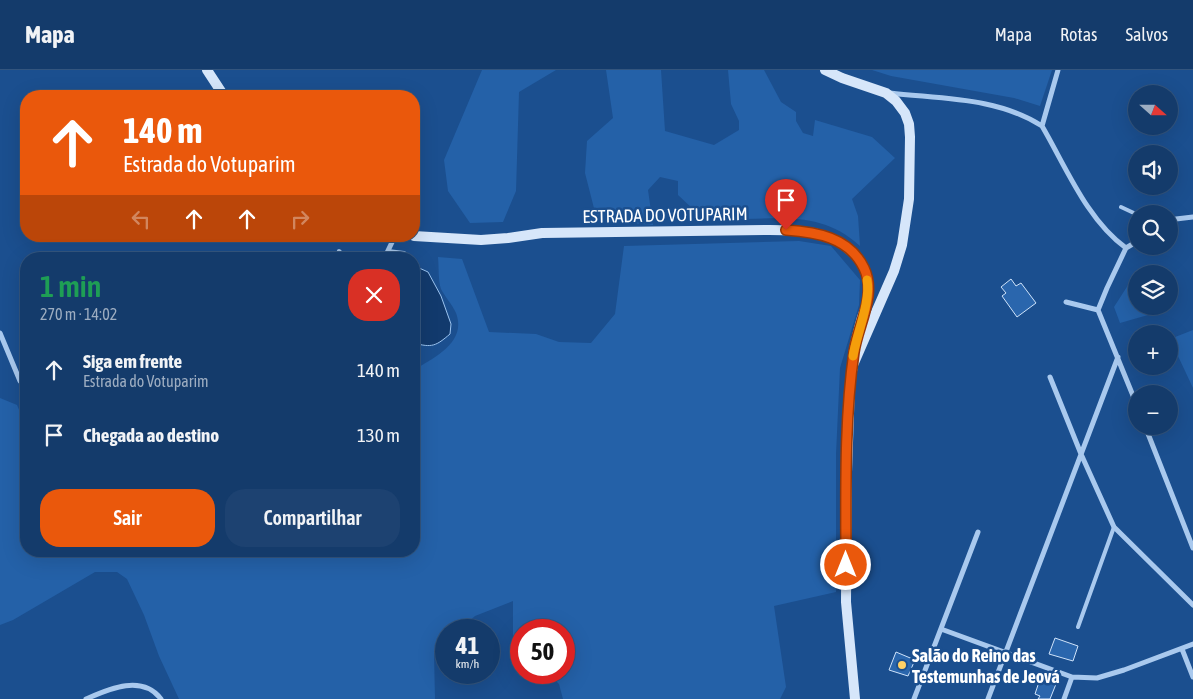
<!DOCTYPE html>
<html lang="pt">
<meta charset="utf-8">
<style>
:root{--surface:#143b6b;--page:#1d4271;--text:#f1f3f6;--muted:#9dadc1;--line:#33557e;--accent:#ea580c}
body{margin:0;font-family:"Asap Condensed",sans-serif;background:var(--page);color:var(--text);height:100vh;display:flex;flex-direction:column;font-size:19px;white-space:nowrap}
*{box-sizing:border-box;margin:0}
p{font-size:16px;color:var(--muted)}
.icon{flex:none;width:28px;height:28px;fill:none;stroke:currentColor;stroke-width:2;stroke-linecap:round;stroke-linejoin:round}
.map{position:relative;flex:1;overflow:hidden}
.details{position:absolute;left:20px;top:182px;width:400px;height:305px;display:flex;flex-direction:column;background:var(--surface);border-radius:20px;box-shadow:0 5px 20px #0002,0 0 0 1px var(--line)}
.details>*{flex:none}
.top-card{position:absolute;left:20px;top:20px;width:400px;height:152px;border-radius:20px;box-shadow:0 5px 20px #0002,0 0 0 1px var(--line);background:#ea580c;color:#fff;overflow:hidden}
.needle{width:32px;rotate:111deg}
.controls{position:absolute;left:1128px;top:15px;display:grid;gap:10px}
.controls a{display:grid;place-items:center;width:50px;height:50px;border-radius:50%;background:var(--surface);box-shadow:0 5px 20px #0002,0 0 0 1px var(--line);font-size:25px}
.speed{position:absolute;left:435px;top:549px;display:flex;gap:10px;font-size:25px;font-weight:700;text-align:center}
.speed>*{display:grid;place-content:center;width:65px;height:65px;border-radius:50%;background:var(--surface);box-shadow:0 5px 20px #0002,0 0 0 1px var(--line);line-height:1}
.speed small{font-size:12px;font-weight:400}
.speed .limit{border:8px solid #d22;background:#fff;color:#111}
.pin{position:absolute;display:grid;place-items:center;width:42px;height:42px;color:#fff;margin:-51px -21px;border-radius:50% 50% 50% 0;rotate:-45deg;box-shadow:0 0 5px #0007}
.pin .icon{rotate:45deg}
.me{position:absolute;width:55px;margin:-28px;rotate:0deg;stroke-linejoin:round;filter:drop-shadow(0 0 4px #0008)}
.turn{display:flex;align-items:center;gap:18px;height:105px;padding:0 20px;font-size:22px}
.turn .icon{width:65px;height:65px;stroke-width:2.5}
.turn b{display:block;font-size:35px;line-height:42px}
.lanes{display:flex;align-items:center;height:48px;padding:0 20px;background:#0003;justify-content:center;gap:25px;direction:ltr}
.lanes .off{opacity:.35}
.round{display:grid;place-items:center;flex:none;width:52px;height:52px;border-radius:20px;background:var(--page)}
.headline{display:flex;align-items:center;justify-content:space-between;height:85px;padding:0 20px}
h1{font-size:30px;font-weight:600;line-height:38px;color:#1e9e55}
.action{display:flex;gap:10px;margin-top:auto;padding:10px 20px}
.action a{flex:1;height:58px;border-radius:20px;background:var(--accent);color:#fff;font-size:20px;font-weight:600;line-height:58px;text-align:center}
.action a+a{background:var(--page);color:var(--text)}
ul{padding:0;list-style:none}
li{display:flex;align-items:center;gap:15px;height:65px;padding:0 20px}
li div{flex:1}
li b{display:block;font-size:19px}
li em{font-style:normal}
header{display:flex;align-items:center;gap:30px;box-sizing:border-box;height:70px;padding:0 25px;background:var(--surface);border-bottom:1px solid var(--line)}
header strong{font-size:24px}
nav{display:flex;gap:28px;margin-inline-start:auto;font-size:18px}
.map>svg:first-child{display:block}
</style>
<header>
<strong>Mapa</strong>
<nav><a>Mapa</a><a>Rotas</a><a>Salvos</a></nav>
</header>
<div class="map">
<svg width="1193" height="629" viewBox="0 0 1193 629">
<rect width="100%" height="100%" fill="#1b4f8f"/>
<path fill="#2461a8" d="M482,0H556L519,22L516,121L503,152L470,153L448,121L444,90Z
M606,0H661L665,61L714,75L739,60V51L731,34L728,0H764L781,32L796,42V51L803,63L813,66L815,50L872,67L895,88L852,129L858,146L860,176C825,144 789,148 744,149C728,149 710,149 695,140C689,136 684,130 678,125V111L660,107L648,120L653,155L597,150L585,103L587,71L613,48Z
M872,0H1052L1040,36L1014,28L891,6Z
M799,171L831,176L860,210L859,235L840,298L836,384V522L774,536L786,617L780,629H563L559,614L548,603L564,602V560H521V577L513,569V531L475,546L459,560H446V571L434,583L435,629H179L159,586L144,545L127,509L117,502H95L13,550L0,555V328L17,335L26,356V481H414V300C435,287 467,272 456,243C452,234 445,227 441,219C438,210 439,197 438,187L462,189L489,262L536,264L559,272L591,273L615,244L624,176Z
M1130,212L1136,223V236H1143L1148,245L1120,253L1114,237Z
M1193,260V318L1170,269Z"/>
<path fill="#123a6d" stroke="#9cc4f0" d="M417,197L428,202L441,226L451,254L450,264C436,276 432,278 414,273V198Z"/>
<path fill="#2a66ad" stroke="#cfe3fa" d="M1011,209L1016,216L1021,213L1036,233L1017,247L1002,226L1006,223L1001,217Z
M1055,568L1078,576L1073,591L1049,584Z
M896,582L915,590L908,606L889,600Z
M1040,609L1056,614L1050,629H1038L1040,626L1035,624Z"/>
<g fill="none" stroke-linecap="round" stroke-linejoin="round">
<path stroke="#a9c9ee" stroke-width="4" d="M1121,137L1136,144
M339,181L347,189
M388,181L404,183
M1078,557L1114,457"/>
<path stroke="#a9c9ee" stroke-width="5" d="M1058,0L1042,56C1066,97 1087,150 1126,178L1136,172
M890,23C941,29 997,27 1042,56
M1169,153L1176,149L1193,147
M384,189L395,166
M1066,232L1098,240L1136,333
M1098,240L1107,218L1126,178
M0,263L20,311
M1050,307L1081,384L1114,457L1193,535
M1145,356L1193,478
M941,559L1072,607L1097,608L1124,600L1193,574
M1182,579L1193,607
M86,629C109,619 142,604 161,629
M914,629L978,462
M988,629L1118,287
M1064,629L1072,607"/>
<path stroke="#d6e6fa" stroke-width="10" d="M207,0L224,26
M825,0L842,8L886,23L896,31L905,43L909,54L910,67L909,129L902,175L894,201L853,295L850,314L847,402L846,532L855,629
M414,166L481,170L508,168L542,163L769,160C804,160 837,161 860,191C867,202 870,215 868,228C867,236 863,243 861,251C858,262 855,273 853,285"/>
</g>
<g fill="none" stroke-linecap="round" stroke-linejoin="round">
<defs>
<path id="route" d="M786,160C816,162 849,167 864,198C877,225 858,255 854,282C844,350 846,426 846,495"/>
</defs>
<use href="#route" stroke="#983908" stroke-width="12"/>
<use href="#route" stroke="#ea580c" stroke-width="9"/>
<path stroke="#f59e0b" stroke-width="9" d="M853,286C857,263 871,231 867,210"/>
</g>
<circle fill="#ffd166" stroke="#1b4f8f" stroke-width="2" cx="902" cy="595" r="5"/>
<g text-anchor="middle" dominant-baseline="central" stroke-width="5" stroke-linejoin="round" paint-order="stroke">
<g font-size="18" fill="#fff" stroke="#1b4f8f">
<text transform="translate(665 145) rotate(-1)">ESTRADA DO VOTUPARIM</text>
</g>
<g font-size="18" font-weight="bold" fill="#fff" stroke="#1b4f8f" text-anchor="start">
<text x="912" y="585">Salão do Reino das<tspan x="912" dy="21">Testemunhas de Jeová</tspan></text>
</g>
</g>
</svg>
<div class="controls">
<a><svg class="needle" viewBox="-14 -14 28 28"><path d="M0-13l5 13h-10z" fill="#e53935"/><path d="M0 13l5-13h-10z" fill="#9dadc1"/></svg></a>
<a><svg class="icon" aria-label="sound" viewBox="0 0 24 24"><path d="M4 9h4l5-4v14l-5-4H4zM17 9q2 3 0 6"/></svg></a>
<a><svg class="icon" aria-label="search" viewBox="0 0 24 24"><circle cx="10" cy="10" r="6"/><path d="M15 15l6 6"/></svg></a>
<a><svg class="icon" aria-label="layers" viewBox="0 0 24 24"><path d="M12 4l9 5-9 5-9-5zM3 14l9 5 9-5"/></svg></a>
<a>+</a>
<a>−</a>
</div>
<div class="speed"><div>41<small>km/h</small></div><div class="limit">50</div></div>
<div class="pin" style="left:786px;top:160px;background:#d93025"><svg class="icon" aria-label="arrive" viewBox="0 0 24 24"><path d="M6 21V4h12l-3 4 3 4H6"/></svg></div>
<svg class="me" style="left:846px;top:495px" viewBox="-20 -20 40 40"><circle r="17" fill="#ea580c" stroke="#fff" stroke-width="3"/><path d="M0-11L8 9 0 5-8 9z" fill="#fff"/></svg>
<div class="top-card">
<div class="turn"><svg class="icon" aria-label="ahead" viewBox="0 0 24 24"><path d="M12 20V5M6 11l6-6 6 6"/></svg><div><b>140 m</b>Estrada do Votuparim</div></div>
<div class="lanes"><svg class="icon off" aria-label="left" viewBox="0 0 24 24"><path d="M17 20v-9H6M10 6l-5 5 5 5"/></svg><svg class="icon" aria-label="ahead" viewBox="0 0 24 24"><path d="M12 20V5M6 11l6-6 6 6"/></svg><svg class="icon" aria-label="ahead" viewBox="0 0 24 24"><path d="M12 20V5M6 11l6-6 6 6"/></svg><svg class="icon off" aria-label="right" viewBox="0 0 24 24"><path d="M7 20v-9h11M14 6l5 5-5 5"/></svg></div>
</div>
<section class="details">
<div class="headline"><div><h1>1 min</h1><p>270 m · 14:02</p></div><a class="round" style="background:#d93025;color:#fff"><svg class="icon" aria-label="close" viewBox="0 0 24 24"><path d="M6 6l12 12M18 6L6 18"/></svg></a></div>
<ul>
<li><svg class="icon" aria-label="ahead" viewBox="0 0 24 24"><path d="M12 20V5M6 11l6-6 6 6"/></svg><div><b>Siga em frente</b><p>Estrada do Votuparim</p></div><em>140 m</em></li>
<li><svg class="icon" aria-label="arrive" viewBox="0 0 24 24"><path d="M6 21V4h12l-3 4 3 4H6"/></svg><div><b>Chegada ao destino</b></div><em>130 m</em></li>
</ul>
<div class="action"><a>Sair</a><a>Compartilhar</a></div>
</section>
</div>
